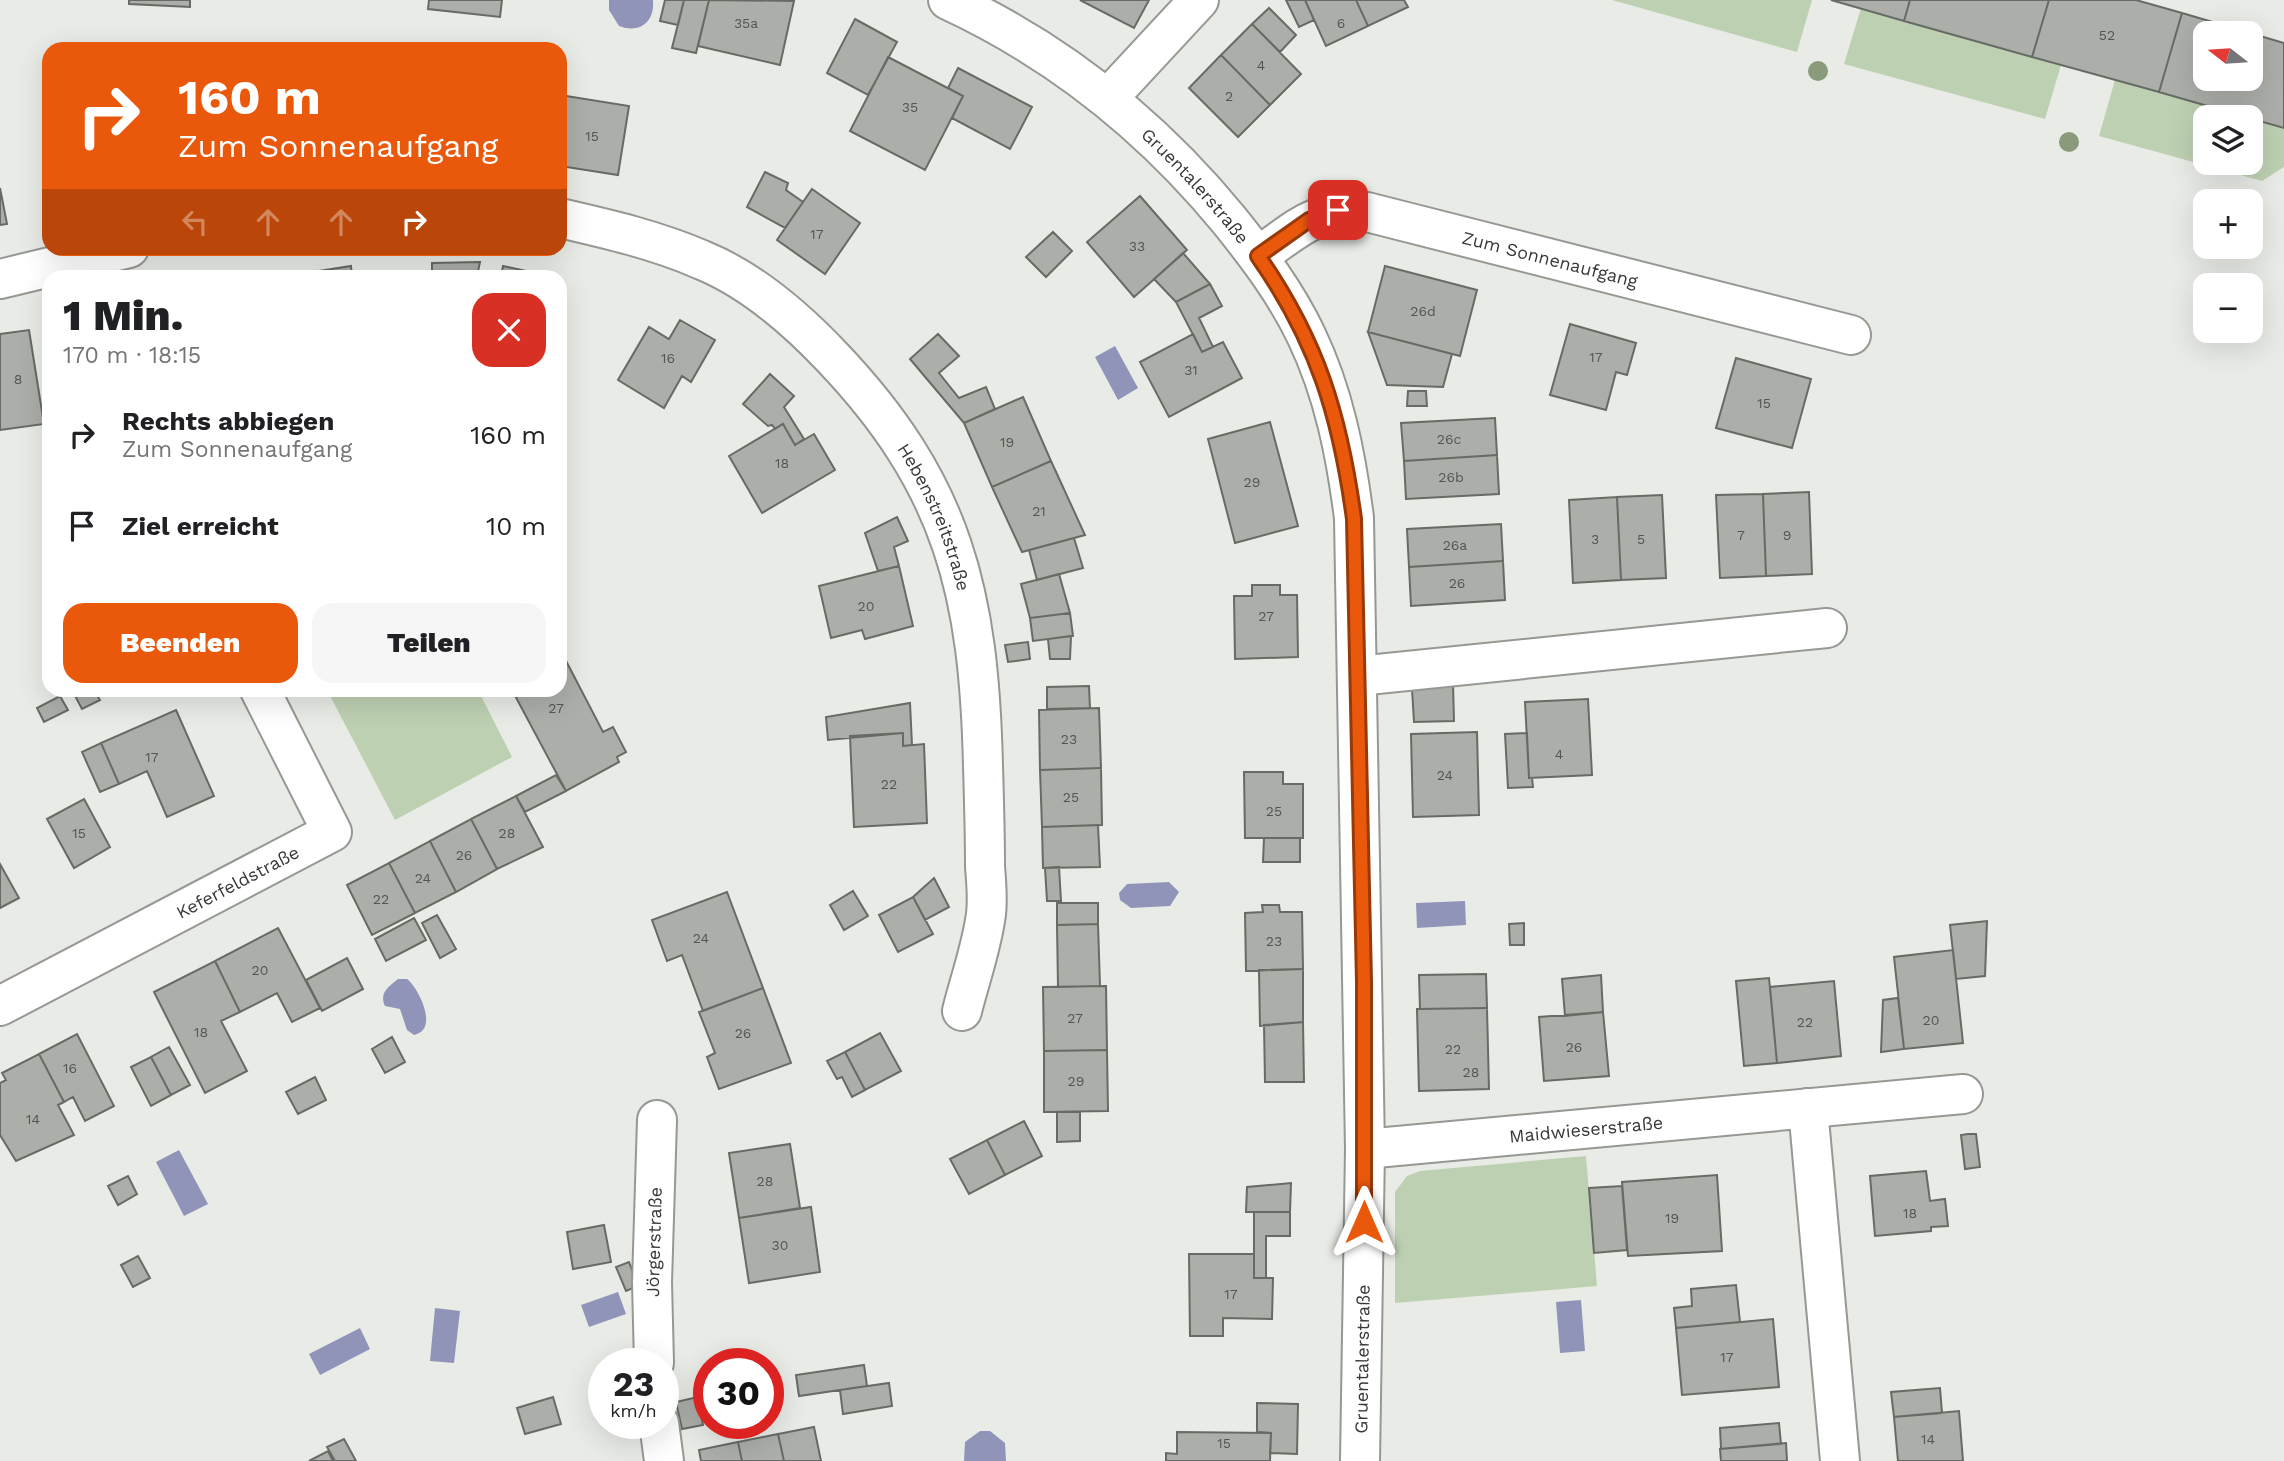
<!DOCTYPE html>
<html lang="de">
<meta charset="utf-8">
<style>
:root{--surface:#fff;--page:#f6f6f6;--text:#202124;--muted:#757577;--accent:#ea580c}
body{margin:0;font-family:"Work Sans",sans-serif;background:var(--page);color:var(--text);height:100vh;display:flex;flex-direction:column;font-size:26px;white-space:nowrap}
*{box-sizing:border-box;margin:0}
p{font-size:23px;color:var(--muted)}
.icon{flex:none;width:38px;height:38px;fill:none;stroke:currentColor;stroke-width:2;stroke-linecap:round;stroke-linejoin:round}
.map{position:relative;flex:1;overflow:hidden}
.sheet{position:absolute;left:42px;top:270px;width:525px;height:427px;display:flex;flex-direction:column;background:var(--surface);border-radius:21px;box-shadow:0 7px 28px #0002}
.sheet>*{flex:none}
.guide{position:absolute;left:42px;top:42px;width:525px;height:214px;border-radius:21px;box-shadow:0 7px 28px #0002;background:#ea580c;color:#fff;overflow:hidden}
.needle{width:46px;rotate:287deg}
.buttons{position:absolute;left:2193px;top:21px;display:grid;gap:14px}
.buttons a{display:grid;place-items:center;width:70px;height:70px;border-radius:14px;background:var(--surface);box-shadow:0 7px 28px #0002;font-size:35px}
.speed{position:absolute;left:588px;top:1348px;display:flex;gap:14px;font-size:35px;font-weight:700;text-align:center}
.speed>*{display:grid;place-content:center;width:91px;height:91px;border-radius:50%;background:var(--surface);box-shadow:0 7px 28px #0002;line-height:1}
.speed small{font-size:18px;font-weight:400}
.speed .limit{border:10px solid #d22;background:#fff;color:#111}
.pin{position:absolute;display:grid;place-items:center;width:60px;height:60px;color:#fff;margin:-30px;border-radius:14px;box-shadow:0 4px 10px #0006}
.me{position:absolute;width:77px;margin:-38px;rotate:0deg;stroke-linejoin:round;filter:drop-shadow(0 0 5px #0008)}
.turn{display:flex;align-items:center;gap:24px;height:147px;padding:0 21px;font-size:32px}
.turn .icon{width:91px;height:91px;stroke-width:2.5}
.turn b{display:block;font-size:49px;line-height:60px}
.lanes{display:flex;align-items:center;height:66px;padding:0 21px;background:#0003;justify-content:center;gap:35px;direction:ltr}
.lanes .off{opacity:.35}
.round{display:grid;place-items:center;flex:none;width:74px;height:74px;border-radius:21px;background:var(--page)}
.overview{display:flex;align-items:center;justify-content:space-between;height:119px;padding:0 21px}
h1{font-size:42px;font-weight:800;line-height:52px}
.primary-button{display:flex;gap:14px;margin-top:auto;padding:14px 21px}
.primary-button a{flex:1;height:80px;border-radius:21px;background:var(--accent);color:#fff;font-size:28px;font-weight:800;line-height:80px;text-align:center}
.primary-button a+a{background:var(--page);color:var(--text)}
ul{padding:0;list-style:none}
li{display:flex;align-items:center;gap:21px;height:91px;padding:0 21px}
li div{flex:1}
li b{display:block;font-size:26px}
li em{font-style:normal}
.map>svg:first-child{display:block}
</style>
<div class="map">
<svg width="2284" height="1461" viewBox="0 0 2284 1461">
<rect width="100%" height="100%" fill="#e9ece6"/>
<path fill="#bed0b2" d="M1612,0H1812L1797,52Z
M1861,8L2061,65L2045,119L1844,64Z
M2115,80L2247,117H2205V163H2250L2251,118L2284,128V167L2262,181L2099,136Z
M327,690H478L512,757L395,820Z
M1586,1156L1597,1286L1395,1303V1192L1407,1176L1420,1171Z"/>
<path fill="#9194b9" d="M653,0C655,22 640,34 619,26L609,10V0Z
M1115,346L1138,388L1118,400L1095,357Z
M1169,882L1179,892L1170,906L1131,908L1120,900L1119,893L1127,884Z
M1465,901L1466,925L1417,928L1416,903Z
M398,979H407C418,987 440,1030 414,1035L407,1030L400,1009L385,1006C379,993 388,987 398,979Z
M179,1150L208,1204L184,1216L156,1162Z
M618,1292L626,1314L589,1327L581,1305Z
M1581,1300L1585,1351L1560,1353L1556,1302Z
M435,1308L460,1311L454,1363L430,1361Z
M360,1328L370,1349L320,1375L309,1354Z
M980,1431H990L1005,1443L1006,1461H964L965,1442Z"/>
<path fill="#acafa9" stroke="#676b65" stroke-width="2" fill-rule="evenodd" d="M129,0H190V7L129,4Z
M429,0H502L500,17L428,9Z
M665,0H684L678,25L660,21Z
M684,0H709L696,53L672,48Z
M709,0L794,1L780,65L698,46Z
M1080,0H1149L1134,28Z
M1286,0H1305L1314,20L1299,27Z
M1305,0H1356L1368,26L1326,46Z
M1356,0H1404L1408,7L1368,26Z
M1831,0H1910L1904,21Z
M1910,0H2049L2032,57L1904,21Z
M2049,0H2136L2182,13L2159,92L2032,57Z
M1269,8L1296,35L1280,52L1252,24Z
M2182,13L2284,43V128L2159,92ZM2205,33H2250V79H2205Z
M855,19L897,42L868,95L827,73Z
M1252,24L1301,74L1270,105L1221,55Z
M1221,55L1270,105L1238,137L1189,88Z
M888,57L963,96L925,170L850,131Z
M958,68L1032,107L1010,149L952,118L963,96L948,88Z
M560,95L629,106L618,175L560,166Z
M765,172L788,183L786,190L803,202L785,228L747,207Z
M0,188L7,224L0,225Z
M812,189L860,223L825,274L777,240Z
M1140,196L1187,250L1134,297L1087,242Z
M1053,232L1072,251L1046,277L1026,257Z
M1183,253L1210,284L1176,302L1154,279Z
M480,262L477,276H432V263Z
M351,266L352,276H287Z
M503,266L549,276H501Z
M1385,266L1477,290L1460,356L1368,332Z
M1210,284L1222,306L1199,318L1213,347L1202,352L1176,302Z
M680,320L715,340L691,382L682,376L664,408L618,380L649,327L669,339Z
M1570,324L1636,343L1627,375L1616,372L1606,410L1550,395Z
M29,330L44,424L0,430V334Z
M1368,332L1452,354L1443,387L1387,385Z
M938,334L959,356L939,373L959,398L986,387L995,409L964,423L910,359Z
M1193,334L1202,352L1223,342L1242,378L1169,417L1140,362Z
M1736,358L1811,379L1792,448L1716,428Z
M770,374L794,396L784,407L804,439L795,445L783,424L775,429L772,425L768,426L743,404Z
M1408,391H1426L1427,406H1407Z
M1023,397L1051,461L992,487L964,423Z
M1495,418L1497,455L1404,461L1401,423Z
M1270,422L1298,526L1235,543L1208,439Z
M783,424L795,445L814,434L835,470L762,513L729,456Z
M1497,455L1499,494L1406,499L1404,461Z
M1051,461L1085,535L1022,552L992,487Z
M1809,492L1812,574L1766,576L1763,494Z
M1763,494L1766,576L1720,578L1716,495Z
M1662,495L1666,578L1621,580L1617,497Z
M1617,497L1621,580L1573,583L1569,500Z
M897,517L908,541L894,547L899,566L878,571L865,533Z
M1501,524L1503,561L1409,567L1407,529Z
M1074,538L1083,568L1037,580L1029,550Z
M1503,561L1505,600L1411,606L1409,567Z
M899,566L913,626L865,639L862,630L831,638L819,586Z
M1059,574L1070,613L1030,618L1021,584Z
M1252,585H1280V595H1297L1298,657L1235,659L1234,596H1252Z
M1070,613L1073,636L1033,641L1030,618Z
M1071,636L1070,659H1050L1048,639Z
M1028,642L1030,659L1008,662L1005,645Z
M564,657L603,732L613,727L626,752L617,757L619,762L566,791L512,690H560V659Z
M1453,684L1454,721L1414,722L1412,689Z
M1089,686L1090,708L1047,709V687Z
M72,690H94L100,700L82,709Z
M60,696L68,710L44,722L37,708Z
M1588,699L1592,775L1529,778L1525,702Z
M910,703L912,745L903,746V733L828,740L826,717Z
M1099,708L1101,768L1040,770L1039,710Z
M176,710L214,796L167,817L147,771L119,784L101,743Z
M1477,732L1479,815L1413,817L1411,734Z
M903,733V746L924,744L927,823L854,827L850,736Z
M1527,733L1529,778H1532L1533,787L1508,788L1505,734Z
M101,743L119,784L100,792L82,752Z
M1101,768L1102,825L1042,827L1040,770Z
M1244,772H1283V784H1303V838H1245Z
M556,775L566,791L525,812L516,796Z
M516,796L543,847L497,869L471,819Z
M84,799L110,847L74,868L47,819Z
M471,819L497,869L456,892L430,841Z
M1098,825L1100,867L1043,868L1042,827Z
M1264,838H1300V862H1263Z
M430,841L456,892L415,913L389,863Z
M389,863L415,913L372,935L347,885Z
M0,864L19,898L0,908Z
M1059,867L1061,901H1047L1045,868Z
M934,878L949,907L925,920L913,897Z
M853,891L868,916L844,930L830,905Z
M727,892L763,988L703,1011L682,955L667,961L652,920Z
M913,897L933,934L898,952L879,915Z
M1057,903H1098V924L1057,925Z
M1262,905H1279L1280,912H1302L1303,969L1246,971L1245,913L1263,912Z
M437,915L456,949L440,958L422,923Z
M414,918L426,940L386,961L375,939Z
M1987,921L1985,976L1956,979L1950,925Z
M1524,923V945H1510L1509,924Z
M1098,924L1100,986L1058,987L1057,925Z
M278,928L320,1008L292,1022L277,993L240,1012L215,961Z
M1953,950L1963,1043L1904,1049L1894,957Z
M347,958L363,989L322,1011L306,980Z
M215,961L240,1012L221,1021L247,1071L205,1093L154,992Z
M1303,969V1022L1260,1026L1259,970Z
M1486,974L1487,1008L1420,1009L1419,975Z
M1601,975L1603,1012L1565,1016L1562,979Z
M1769,978L1777,1063L1744,1066L1736,981Z
M1834,981L1841,1056L1777,1063L1770,987Z
M1106,986L1107,1050L1044,1051L1043,987Z
M763,988L791,1063L719,1089L707,1057L715,1053L699,1012Z
M1898,998L1904,1049L1881,1052L1883,1000Z
M1487,1008L1489,1089L1419,1091L1417,1009Z
M1603,1012L1609,1076L1544,1081L1539,1017Z
M1303,1022L1304,1082H1265L1264,1025Z
M880,1033L901,1071L865,1090L845,1052Z
M77,1034L114,1106L85,1121L73,1097L64,1102L39,1054Z
M392,1037L405,1062L385,1073L372,1049Z
M169,1047L190,1085L171,1095L151,1057Z
M1107,1050L1108,1111L1044,1112V1051Z
M845,1052L865,1090L852,1097L842,1077L837,1079L827,1061Z
M39,1054L64,1102L58,1105L74,1135L16,1161L0,1135V1083L6,1080L2,1073Z
M151,1057L171,1095L151,1106L131,1067Z
M315,1077L326,1100L298,1114L286,1092Z
M1057,1112H1080V1141L1057,1142Z
M1024,1121L1042,1156L1005,1175L987,1140Z
M1968,1134H1976L1980,1167L1965,1169L1961,1135Z
M987,1140L1005,1175L969,1194L950,1159Z
M790,1144L800,1208L739,1218L729,1153Z
M1926,1171L1930,1201L1945,1199L1948,1226L1931,1227V1231L1875,1236L1870,1176Z
M1717,1175L1722,1251L1628,1256L1622,1182Z
M128,1176L137,1194L118,1205L108,1186Z
M1291,1183L1290,1212H1246L1247,1187Z
M1622,1186L1627,1250L1594,1253L1589,1188Z
M811,1207L820,1272L749,1283L739,1218Z
M1254,1212H1290V1236H1266V1278H1254Z
M604,1225L611,1262L573,1269L567,1232Z
M1189,1254H1254V1278H1273L1272,1319L1223,1318V1336H1190Z
M138,1256L150,1278L133,1287L121,1265Z
M629,1262L638,1286L626,1291L616,1267Z
M1736,1285L1740,1322L1676,1328L1674,1308L1692,1306L1691,1289Z
M1773,1319L1779,1387L1682,1395L1676,1328Z
M864,1365L867,1386L799,1396L796,1375Z
M889,1383L892,1406L843,1414L840,1390Z
M1940,1388L1942,1413L1894,1417L1891,1392Z
M553,1397L561,1424L525,1434L517,1408Z
M698,1397L703,1425L682,1429L676,1402Z
M1257,1403L1298,1404L1297,1454L1270,1453L1271,1433L1257,1432Z
M1959,1411L1963,1461H1898L1894,1417Z
M1779,1423L1781,1444L1721,1449L1720,1428Z
M814,1427L821,1461H784L778,1434Z
M1177,1432L1271,1433L1270,1461H1166V1453L1177,1454Z
M778,1434L784,1461H742L738,1442Z
M344,1439L356,1461H335L327,1447Z
M738,1442L742,1461H701L699,1450Z
M1786,1443L1787,1461H1721L1720,1449Z
M328,1451L333,1461H309Z"/>
<g fill="none" stroke-linecap="round" stroke-linejoin="round">
<defs>
<g id="minor">
<path id="s1" d="M948,0C1060,52 1151,125 1229,220C1258,256 1286,293 1306,335C1334,393 1346,455 1354,518L1365,1149L1360,1461"/>
<path d="M1109,97L1199,0"/>
<path id="s2" d="M560,218C608,229 656,240 702,260C751,280 796,319 832,357C954,485 979,594 983,766C984,799 985,833 985,866C986,881 988,898 986,914C982,946 970,979 962,1011"/>
<path id="s3" d="M1258,256C1300,228 1313,209 1367,212L1851,335"/>
<path d="M0,279L129,248"/>
<path d="M1358,676L1827,628"/>
<path id="s4" d="M0,1006L332,832L260,690"/>
<path d="M1808,1108L1840,1461"/>
<path id="s5" d="M1365,1149L1963,1094"/>
<path id="s6" d="M654,1363L652,1282L657,1120"/>
<path d="M659,1423L664,1461"/>
</g>
</defs>
<use href="#minor" stroke="#959893" stroke-width="42"/>
<use href="#minor" stroke="#fff" stroke-width="38"/>
</g>
<g fill="#8a9b7c">
<circle cx="1818" cy="71" r="10"/>
<circle cx="2069" cy="142" r="10"/>
</g>
<g fill="none" stroke-linecap="round" stroke-linejoin="round">
<defs>
<path id="route" d="M1338,210L1309,220L1258,256C1318,342 1340,416 1354,519L1364,982V1222"/>
</defs>
<use href="#route" stroke="#983908" stroke-width="18"/>
<use href="#route" stroke="#ea580c" stroke-width="12"/>
</g>
<g text-anchor="middle" dominant-baseline="central" stroke-width="6" stroke-linejoin="round" paint-order="stroke">
<g font-size="14" fill="#545654">
<text x="746" y="23">35a</text>
<text x="1341" y="23">6</text>
<text x="2107" y="35">52</text>
<text x="1261" y="65">4</text>
<text x="1229" y="96">2</text>
<text x="910" y="107">35</text>
<text x="592" y="136">15</text>
<text x="817" y="234">17</text>
<text x="1137" y="246">33</text>
<text x="1423" y="311">26d</text>
<text x="1596" y="357">17</text>
<text x="668" y="358">16</text>
<text x="1191" y="370">31</text>
<text x="18" y="379">8</text>
<text x="1764" y="403">15</text>
<text x="1449" y="439">26c</text>
<text x="1007" y="442">19</text>
<text x="782" y="463">18</text>
<text x="1451" y="477">26b</text>
<text x="1252" y="482">29</text>
<text x="1039" y="511">21</text>
<text x="1741" y="535">7</text>
<text x="1787" y="535">9</text>
<text x="1595" y="539">3</text>
<text x="1641" y="539">5</text>
<text x="1455" y="545">26a</text>
<text x="1457" y="583">26</text>
<text x="866" y="606">20</text>
<text x="1266" y="616">27</text>
<text x="556" y="708">27</text>
<text x="1069" y="739">23</text>
<text x="1559" y="754">4</text>
<text x="152" y="757">17</text>
<text x="1445" y="775">24</text>
<text x="889" y="784">22</text>
<text x="1071" y="797">25</text>
<text x="1274" y="811">25</text>
<text x="79" y="833">15</text>
<text x="507" y="833">28</text>
<text x="464" y="855">26</text>
<text x="423" y="878">24</text>
<text x="381" y="899">22</text>
<text x="701" y="938">24</text>
<text x="1274" y="941">23</text>
<text x="260" y="970">20</text>
<text x="1075" y="1018">27</text>
<text x="1931" y="1020">20</text>
<text x="1805" y="1022">22</text>
<text x="201" y="1032">18</text>
<text x="743" y="1033">26</text>
<text x="1574" y="1047">26</text>
<text x="1453" y="1049">22</text>
<text x="70" y="1068">16</text>
<text x="1471" y="1072">28</text>
<text x="1076" y="1081">29</text>
<text x="33" y="1119">14</text>
<text x="765" y="1181">28</text>
<text x="1910" y="1213">18</text>
<text x="1672" y="1218">19</text>
<text x="780" y="1245">30</text>
<text x="1231" y="1294">17</text>
<text x="1727" y="1357">17</text>
<text x="1928" y="1439">14</text>
<text x="1224" y="1443">15</text>
</g>
<g font-size="18" fill="#373937" stroke="#fff">
<text stroke="none"><textPath href="#s1" startOffset="312">Gruentalerstraße</textPath></text>
<text stroke="none"><textPath href="#s3" startOffset="310">Zum Sonnenaufgang</textPath></text>
<text stroke="none"><textPath href="#s2" startOffset="504">Hebenstreitstraße</textPath></text>
<text stroke="none"><textPath href="#s4" startOffset="268">Keferfeldstraße</textPath></text>
<text stroke="none"><textPath href="#s5" startOffset="222">Maidwieserstraße</textPath></text>
<text stroke="none"><textPath href="#s6" startOffset="121">Jörgerstraße</textPath></text>
<text transform="translate(1362 1359) rotate(-89)">Gruentalerstraße</text>
</g>
</g>
</svg>
<div class="buttons">
<a><svg class="needle" viewBox="-14 -14 28 28"><path d="M0-13l5 13h-10z" fill="#e53935"/><path d="M0 13l5-13h-10z" fill="#757577"/></svg></a>
<a><svg class="icon" aria-label="layers" viewBox="0 0 24 24"><path d="M12 4l9 5-9 5-9-5zM3 14l9 5 9-5"/></svg></a>
<a>+</a>
<a>−</a>
</div>
<div class="speed"><div>23<small>km/h</small></div><div class="limit">30</div></div>
<div class="pin" style="left:1338px;top:210px;background:#d93025"><svg class="icon" aria-label="arrive" viewBox="0 0 24 24"><path d="M6 21V4h12l-3 4 3 4H6"/></svg></div>
<svg class="me" style="left:1364px;top:1222px" viewBox="-20 -20 40 40"><path d="M0-17L14 15 0 8-14 15z" fill="#ea580c" stroke="#fff" stroke-width="4"/></svg>
<div class="guide">
<div class="turn"><svg class="icon" aria-label="right" viewBox="0 0 24 24"><path d="M7 20v-9h11M14 6l5 5-5 5"/></svg><div><b>160 m</b>Zum Sonnenaufgang</div></div>
<div class="lanes"><svg class="icon off" aria-label="left" viewBox="0 0 24 24"><path d="M17 20v-9H6M10 6l-5 5 5 5"/></svg><svg class="icon off" aria-label="ahead" viewBox="0 0 24 24"><path d="M12 20V5M6 11l6-6 6 6"/></svg><svg class="icon off" aria-label="ahead" viewBox="0 0 24 24"><path d="M12 20V5M6 11l6-6 6 6"/></svg><svg class="icon" aria-label="right" viewBox="0 0 24 24"><path d="M7 20v-9h11M14 6l5 5-5 5"/></svg></div>
</div>
<section class="sheet">
<div class="overview"><div><h1>1 Min.</h1><p>170 m · 18:15</p></div><a class="round" style="background:#d93025;color:#fff"><svg class="icon" aria-label="close" viewBox="0 0 24 24"><path d="M6 6l12 12M18 6L6 18"/></svg></a></div>
<ul>
<li><svg class="icon" aria-label="right" viewBox="0 0 24 24"><path d="M7 20v-9h11M14 6l5 5-5 5"/></svg><div><b>Rechts abbiegen</b><p>Zum Sonnenaufgang</p></div><em>160 m</em></li>
<li><svg class="icon" aria-label="arrive" viewBox="0 0 24 24"><path d="M6 21V4h12l-3 4 3 4H6"/></svg><div><b>Ziel erreicht</b></div><em>10 m</em></li>
</ul>
<div class="primary-button"><a>Beenden</a><a>Teilen</a></div>
</section>
</div>
